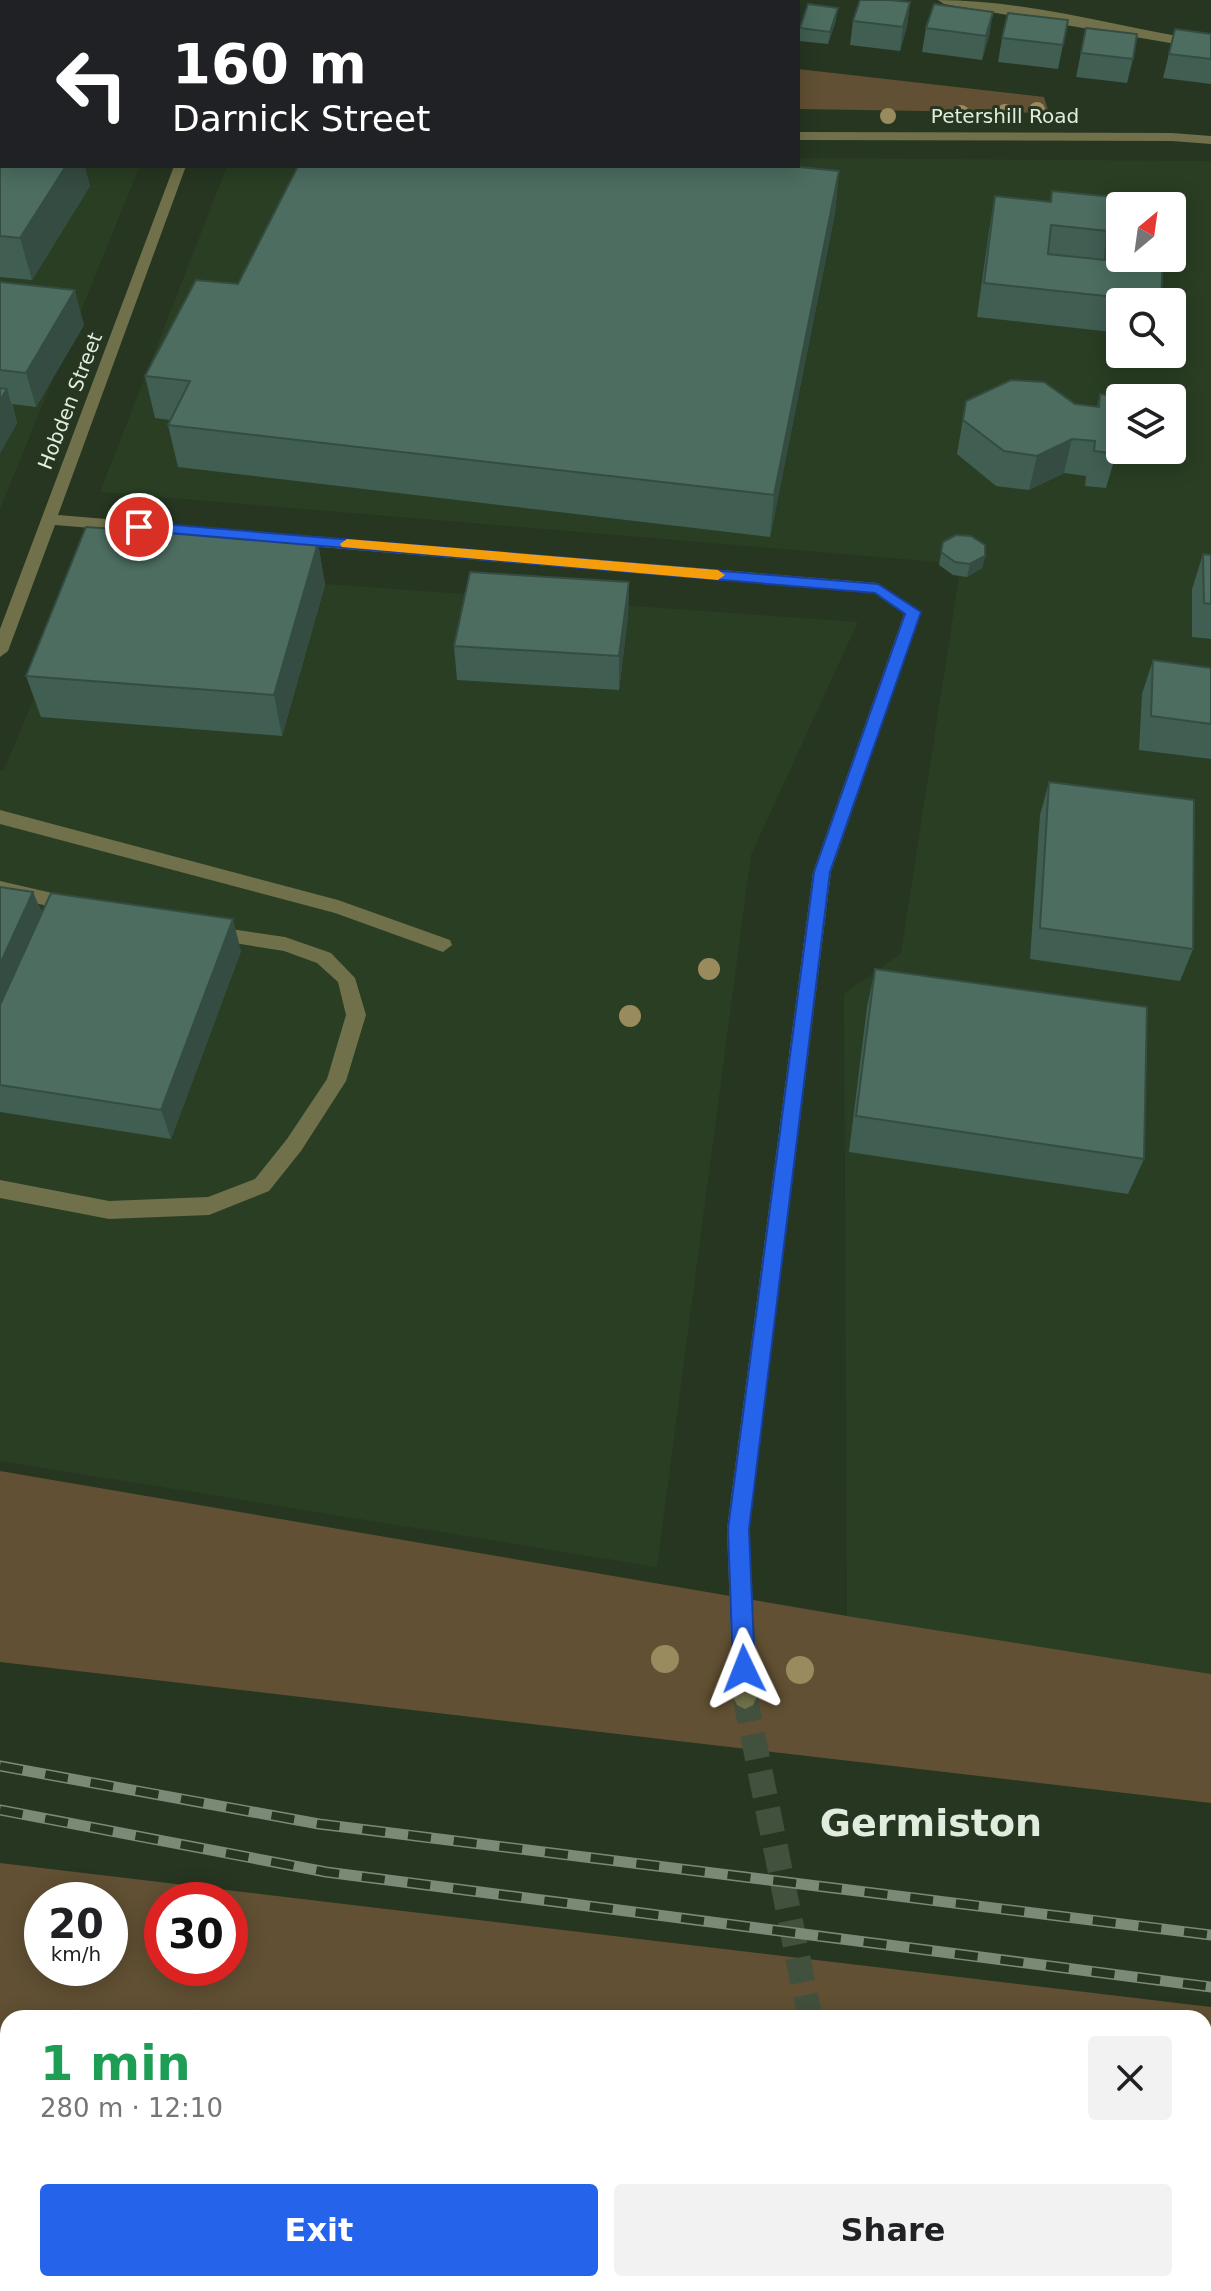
<!DOCTYPE html>
<meta charset="utf-8">
<style>
:root{--surface:#fff;--page:#f2f2f2;--text:#202124;--muted:#757577;--accent:#2563eb}
body{margin:0;font-family:"DejaVu Sans",sans-serif;background:var(--page);color:var(--text);height:100vh;display:flex;flex-direction:column;font-size:30px;white-space:nowrap}
*{box-sizing:border-box;margin:0}
p{font-size:26px;color:var(--muted)}
.icon{flex:none;width:44px;height:44px;fill:none;stroke:currentColor;stroke-width:2;stroke-linecap:round;stroke-linejoin:round}
.map{position:relative;flex:1;overflow:hidden}
.side{position:absolute;left:0px;top:2010px;width:1212px;height:282px;display:flex;flex-direction:column;background:var(--surface);border-radius:24px 24px 0 0;box-shadow:0 4px 20px #0003}
.side>*{flex:none}
.guide{position:absolute;left:0px;top:0px;width:800px;height:168px;box-shadow:0 4px 20px #0003;background:#202124;color:#fff;overflow:hidden}
.needle{width:52px;rotate:29deg}
.fabs{position:absolute;left:1106px;top:192px;display:grid;gap:16px}
.fabs a{display:grid;place-items:center;width:80px;height:80px;border-radius:8px;background:var(--surface);box-shadow:0 4px 20px #0003;font-size:40px}
.speed{position:absolute;left:24px;top:1882px;display:flex;gap:16px;font-size:40px;font-weight:700;text-align:center}
.speed>*{display:grid;place-content:center;width:104px;height:104px;border-radius:50%;background:var(--surface);box-shadow:0 4px 20px #0003;line-height:1}
.speed small{font-size:20px;font-weight:400}
.speed .limit{border:12px solid #d22;background:#fff;color:#111}
.pin{position:absolute;display:grid;place-items:center;width:68px;height:68px;color:#fff;margin:-34px;border:4px solid #fff;border-radius:50%;box-shadow:0 2px 8px #0007}
.me{position:absolute;width:88px;margin:-44px;rotate:358deg;stroke-linejoin:round;filter:drop-shadow(0 0 6px #0008)}
.turn{display:flex;align-items:center;gap:28px;height:168px;padding:0 40px;font-size:36px}
.turn .icon{width:104px;height:104px;stroke-width:2.5}
.turn b{display:block;font-size:56px;line-height:68px}
.round{display:grid;place-items:center;flex:none;width:84px;height:84px;border-radius:8px;background:var(--page)}
.overview{display:flex;align-items:center;justify-content:space-between;height:136px;padding:0 40px}
h1{font-size:48px;font-weight:600;line-height:60px;color:#1e9e55}
.action{display:flex;gap:16px;margin-top:auto;padding:16px 40px}
.action a{flex:1;height:92px;border-radius:8px;background:var(--accent);color:#fff;font-size:32px;font-weight:600;line-height:92px;text-align:center}
.action a+a{background:var(--page);color:var(--text)}
.map>svg:first-child{display:block}
</style>
<div class="map">
<svg width="1211" height="2291" viewBox="0 0 1211 2291">
<rect width="100%" height="100%" fill="#263621"/>
<path fill="#293e23" fill-rule="evenodd" d="M0,131L2,166H140L0,509Z
M798,158L1211,161V1674L847,1616L844,994L901,953L961,564L100,492L227,166H798ZM1120,206H1172V258H1120ZM1120,302H1172V354H1120ZM1120,398H1172V450H1120Z
M88,567L858,622L751,855L657,1567L0,1461V770H4Z"/>
<path fill="#615033" fill-rule="evenodd" d="M798,69L1044,97L1049,113L798,109Z
M0,1471L847,1616L1211,1674V1803L0,1662Z
M0,1863L1211,2007V2291H0ZM42,1900H110V1968H42ZM162,1900H230V1968H162ZM8,2018H1204V2284H8Z"/>
<g fill="none" stroke-linecap="round" stroke-linejoin="round">
<path stroke="#42513d" stroke-width="25" stroke-dasharray="25 13" stroke-linecap="butt" d="M745,1697L810,2018"/>
<path stroke="#64725f" stroke-width="6" stroke-dasharray="3 8" stroke-linecap="butt" d="M0,2136H8
M1119,2284L1138,2291"/>
<path fill="#70714b" fill-rule="evenodd" d="M0,810L338,900L450,940L452,945L443,952L335,913L0,824Z
M0,881L74,898L83,905L74,912L0,895Z
M211,926L285,937L331,953L355,978L366,1015L346,1081L301,1151L269,1191L209,1215L109,1219L0,1198V1180L109,1201L208,1197L255,1179L287,1139L327,1079L346,1015L338,982L317,963L284,951L204,938L202,933L204,928Z"/>
<path fill="#70714b" fill-rule="evenodd" d="M152,0H166L167,2H153Z
M659,0H672L658,2Z
M938,0C1029,0 1121,28 1211,42V50L944,4Z
M174,166H186L58,515L878,583L921,612L831,872L749,1529L757,1697L753,1705L745,1709L737,1705L733,1697L727,1529L813,872L904,614L874,593L55,525L8,651L0,657V629Z
M857,2284H885L887,2291H859Z"/>
<path fill="#70714b" fill-rule="evenodd" d="M0,106L2,107V115L0,114Z
M798,132L1172,133L1211,136V144L1172,141L798,140Z"/>
<defs>
<path id="rail" d="M0,1766L319,1824L1211,1935
M0,1810L326,1872L1211,1987"/>
</defs>
<use href="#rail" stroke="#7b8977" stroke-width="11"/>
<use href="#rail" stroke="#263621" stroke-width="8" stroke-dasharray="23" stroke-linecap="butt"/>
</g>
<g fill="#998b5e">
<circle cx="1037" cy="110" r="8"/>
<circle cx="1005" cy="112" r="8"/>
<circle cx="961" cy="113" r="8"/>
<circle cx="888" cy="116" r="8"/>
<circle cx="709" cy="969" r="11"/>
<circle cx="630" cy="1016" r="11"/>
<circle cx="665" cy="1659" r="14"/>
<circle cx="800" cy="1670" r="14"/>
</g>
<path fill="#415e53" d="M0,0H65V2H2V42H0Z
M213,0H281L371,2H216Z
M910,2L907,26L900,51L850,45L853,21Z
M993,12L989,36L982,60L922,52L926,28Z
M836,20L828,44L799,41L800,28Z
M1068,20L1058,69L998,62L1002,38Z
M1086,28L1133,59L1127,83L1076,77Z
M1175,29L1211,34V84L1163,78Z
M0,135L90,186L32,280L0,277Z
M839,171L835,213L770,537L178,467L168,425L170,420L155,418L145,376L238,284Z
M1052,191L1165,202L1161,302H1120V333L977,317L989,231L995,196L1050,202Z
M0,282L84,325L36,407L12,404L17,423L0,453Z
M1100,394L1116,454L1106,488L1085,486L1086,476L1064,473L1029,490L996,486L957,454L966,401L1075,404L1097,407Z
M943,542L985,556L982,568L967,577L953,575L939,565Z
M318,543L325,585L282,736L41,717L26,676Z
M1203,554L1211,555V639L1192,637V589Z
M629,582L628,616L619,690L457,680L454,646Z
M1153,660L1211,668V759L1139,750L1142,694Z
M1049,782L1193,949L1180,981L1030,959L1040,815Z
M0,887L33,892L42,913L241,951L171,1139L0,1112Z
M875,969L1144,1159L1128,1194L849,1152L867,1007Z"/>
<path fill="#354c43" d="M238,0H281L282,2H239Z
M910,2L907,26L900,51L903,27Z
M838,8L836,20L828,44L830,32Z
M993,12L989,36L982,60L986,36Z
M66,166H85L90,186L32,280L20,238Z
M839,171L835,213L770,537L774,495Z
M75,290L84,325L36,407L26,373Z
M7,389L17,423L0,453V400Z
M1072,439L1064,473L1029,490L1037,456Z
M318,543L325,585L282,736L274,695Z
M985,556L982,568L967,577L970,564Z
M629,582L628,616L619,690V656Z
M33,892L46,924L0,1021V964Z
M233,919L241,951L171,1139L161,1110Z"/>
<path fill="#4c6d60" stroke="#354c43" stroke-width="2" fill-rule="evenodd" d="M0,0H63L61,2H2V19L0,18Z
M75,0H135V2H75Z
M282,0H370L368,2H280Z
M759,0H779L793,2H758Z
M860,0H889L910,2L903,27L853,21Z
M808,4L838,8L830,32L800,28Z
M934,4L993,12L986,36L926,28Z
M1008,13L1068,20L1063,45L1002,38Z
M1086,28L1137,34L1133,59L1081,53Z
M1175,29L1211,34V59L1169,54Z
M0,135H2V166H66L20,238L0,236Z
M298,166H789L839,171L774,495L168,425L190,381L145,376L196,280L238,284Z
M1052,191L1165,202V206H1120V258H1163L1161,302L984,283L995,196L1051,202ZM1051,225L1107,231L1105,260L1048,254Z
M0,282L75,290L26,373L0,370Z
M1011,380L1044,382L1075,404L1099,407L1100,394L1120,397L1116,454L1094,451L1095,441L1072,439L1037,456L1004,451L963,420L966,401Z
M0,388L7,389L0,400Z
M86,527L318,543L274,695L26,676Z
M956,535L971,536L985,545V556L970,564L955,562L941,552L943,542Z
M1203,554L1211,555V604L1204,603Z
M470,572L629,582L619,656L454,646Z
M1153,660L1211,668V724L1151,716Z
M1049,782L1194,800L1193,949L1040,928Z
M0,887L33,892L0,964Z
M51,893L233,919L161,1110L0,1085V1005Z
M875,969L1147,1007L1144,1159L856,1116Z"/>
<path fill="#2563eb" stroke="#184099" stroke-width="2" d="M139,522L878,584L921,612L830,872L749,1529L755,1669L751,1676L744,1679L736,1676L733,1669L728,1529L814,872L905,614L875,593L134,530V524Z"/>
<path fill="#f59e0b" d="M347,539L718,570L725,575L718,580L342,547L340,544Z"/>
<g text-anchor="middle" dominant-baseline="central" stroke-width="6" stroke-linejoin="round" paint-order="stroke">
<g font-size="20" fill="#e1ecde" stroke="#263621">
<text x="1005" y="116">Petershill Road</text>
<text transform="translate(70 401) rotate(-69)">Hobden Street</text>
</g>
<g font-size="38" font-weight="bold" fill="#e1ecde" stroke="#263621">
<text x="931" y="1823">Germiston</text>
</g>
</g>
</svg>
<div class="fabs">
<a><svg class="needle" viewBox="-14 -14 28 28"><path d="M0-13l5 13h-10z" fill="#e53935"/><path d="M0 13l5-13h-10z" fill="#757577"/></svg></a>
<a><svg class="icon" aria-label="search" viewBox="0 0 24 24"><circle cx="10" cy="10" r="6"/><path d="M15 15l6 6"/></svg></a>
<a><svg class="icon" aria-label="layers" viewBox="0 0 24 24"><path d="M12 4l9 5-9 5-9-5zM3 14l9 5 9-5"/></svg></a>
</div>
<div class="speed"><div>20<small>km/h</small></div><div class="limit">30</div></div>
<div class="pin" style="left:139px;top:527px;background:#d93025"><svg class="icon" aria-label="arrive" viewBox="0 0 24 24"><path d="M6 21V4h12l-3 4 3 4H6"/></svg></div>
<svg class="me" style="left:744px;top:1669px" viewBox="-20 -20 40 40"><path d="M0-17L14 15 0 8-14 15z" fill="#2563eb" stroke="#fff" stroke-width="4"/></svg>
<div class="guide">
<div class="turn"><svg class="icon" aria-label="left" viewBox="0 0 24 24"><path d="M17 20v-9H6M10 6l-5 5 5 5"/></svg><div><b>160 m</b>Darnick Street</div></div>
</div>
<section class="side">
<div class="overview"><div><h1>1 min</h1><p>280 m · 12:10</p></div><a class="round"><svg class="icon" aria-label="close" viewBox="0 0 24 24"><path d="M6 6l12 12M18 6L6 18"/></svg></a></div>
<div class="action"><a>Exit</a><a>Share</a></div>
</section>
</div>
